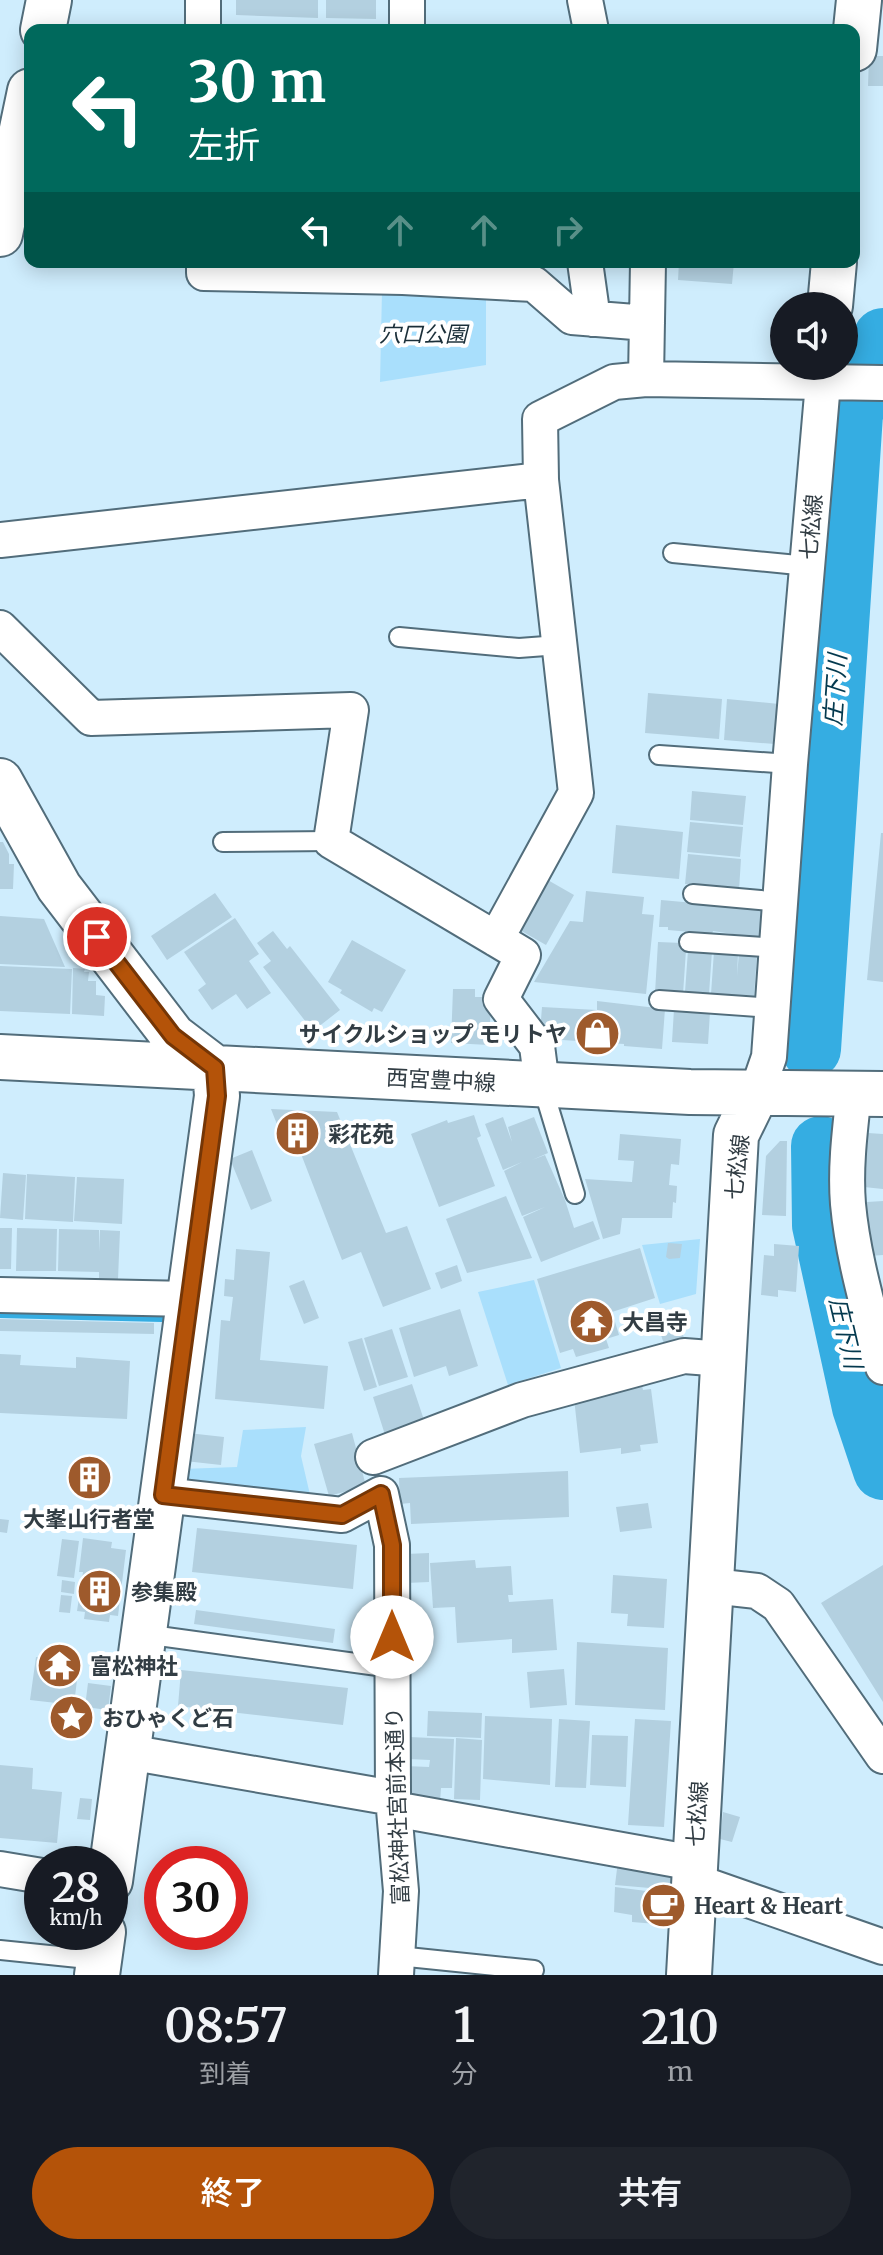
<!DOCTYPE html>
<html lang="ja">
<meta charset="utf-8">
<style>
:root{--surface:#171b24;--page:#20242c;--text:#f1f3f6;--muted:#9ea1a6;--accent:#b45309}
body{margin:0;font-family:Merriweather,"Noto Sans JP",serif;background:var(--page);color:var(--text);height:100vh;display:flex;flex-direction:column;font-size:30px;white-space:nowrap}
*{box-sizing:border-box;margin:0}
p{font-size:26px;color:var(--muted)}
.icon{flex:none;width:44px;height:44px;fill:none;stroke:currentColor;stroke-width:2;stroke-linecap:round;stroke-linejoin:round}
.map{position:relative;height:1975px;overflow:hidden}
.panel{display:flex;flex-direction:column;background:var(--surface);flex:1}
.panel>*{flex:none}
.guide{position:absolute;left:24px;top:24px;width:836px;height:244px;border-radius:16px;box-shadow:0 4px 20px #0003;background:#00695c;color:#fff;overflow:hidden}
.controls{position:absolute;left:770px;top:292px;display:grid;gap:16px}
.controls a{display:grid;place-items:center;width:88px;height:88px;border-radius:50%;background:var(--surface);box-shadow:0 4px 20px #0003;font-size:40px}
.speed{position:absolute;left:24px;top:1846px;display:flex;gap:16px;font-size:40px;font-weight:700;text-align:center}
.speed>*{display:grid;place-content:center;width:104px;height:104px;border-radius:50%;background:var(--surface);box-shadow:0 4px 20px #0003;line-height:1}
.speed small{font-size:20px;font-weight:400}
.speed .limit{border:12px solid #d22;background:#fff;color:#111}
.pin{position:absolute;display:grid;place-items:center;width:68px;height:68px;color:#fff;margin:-34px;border:4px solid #fff;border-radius:50%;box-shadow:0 2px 8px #0007}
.me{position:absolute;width:88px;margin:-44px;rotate:0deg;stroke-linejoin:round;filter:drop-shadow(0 0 6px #0008)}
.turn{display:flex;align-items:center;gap:28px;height:168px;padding:0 32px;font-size:36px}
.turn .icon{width:104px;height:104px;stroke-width:2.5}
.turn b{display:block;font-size:56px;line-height:68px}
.lanes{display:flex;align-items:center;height:76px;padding:0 32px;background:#0003;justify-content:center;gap:40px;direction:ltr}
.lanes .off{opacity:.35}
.eta{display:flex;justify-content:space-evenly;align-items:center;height:136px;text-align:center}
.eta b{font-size:48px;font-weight:600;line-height:56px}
.action{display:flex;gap:16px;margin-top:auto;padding:16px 32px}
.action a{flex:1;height:92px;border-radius:48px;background:var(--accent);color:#fff;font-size:32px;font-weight:600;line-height:92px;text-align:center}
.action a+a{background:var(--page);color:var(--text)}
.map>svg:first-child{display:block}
</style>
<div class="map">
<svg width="883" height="1975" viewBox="0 0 883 1975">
<rect width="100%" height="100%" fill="#cfedfd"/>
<path fill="#a9dffc" d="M382,291L486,296V365L380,382Z
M700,1239L696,1294L660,1304L642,1245Z
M534,1280L561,1368L508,1385L478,1292Z
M306,1427L301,1456L311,1499L180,1486L182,1469L237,1467L243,1430Z"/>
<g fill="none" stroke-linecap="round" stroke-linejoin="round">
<path stroke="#35ade2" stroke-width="10" d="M0,1313L162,1317"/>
<path stroke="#35ade2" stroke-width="60" d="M811,1049L853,414L871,362L883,338
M821,1146L822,1225L862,1407L883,1470"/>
</g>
<path fill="#b3d0e0" d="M236,0H318V18L236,15Z
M326,0H376V19L326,18Z
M869,56H883V86H868Z
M679,262H734L732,284L678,280Z
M648,693L722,699L719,739L645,733Z
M727,699L779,704L775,744L724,740Z
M692,791L746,796L743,825L690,820Z
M690,822L743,827L740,857L687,852Z
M616,825L683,832L679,879L612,873Z
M881,833H883V982L867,980Z
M0,842H3L9,854V864H14L13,889H0Z
M688,854L741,859L739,890L685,884Z
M546,879L574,895L546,945L518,929Z
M586,891L644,897L642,914L654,915L646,994L534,982L570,921L583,922Z
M215,893L232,917L167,960L151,936Z
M661,900L761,909L759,938L713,931L712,934L668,930V927H659Z
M0,916L44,919L65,967L0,964Z
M235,918L259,954L249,961L271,993L247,1009L236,994L212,1010L198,990L206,984L184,952Z
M273,931L287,949L290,946L340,1010L313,1031L263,967L271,961L257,943Z
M352,940L406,970L382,1012L374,1008L372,1012L340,993L342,990L328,982Z
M658,942L682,943V949L686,950L683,994L655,993Z
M688,950L712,951L709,994L685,992Z
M714,951L738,953L737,976L739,953L757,954L754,996L711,994Z
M0,966L72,969L70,1014L0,1011Z
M73,968L85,969L84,972H89L88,981H96V995L105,996L104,1016L72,1014Z
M453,989H475V997H486L491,1002L489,1045L451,1043Z
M597,1001L665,1009L662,1049L624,1046V1044L547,1039L540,1032L542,1007L597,1010Z
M674,1009L710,1012L708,1044L672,1042Z
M271,1109L337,1112L386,1233L407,1226L431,1289L383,1307L361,1252L342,1260L296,1141L285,1145Z
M474,1115L481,1136L477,1138L495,1186L439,1207L411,1134L447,1120L448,1123Z
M503,1117L512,1142L508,1127L534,1117L548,1153L532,1160L545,1155L565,1200L574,1228L593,1221L600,1239L541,1262L523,1217L545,1207L522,1216L504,1171L522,1162L503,1170L485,1124Z
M868,1133L883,1134V1189L864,1187Z
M620,1134L681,1139L679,1165L671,1164L669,1185L677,1186L676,1203L673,1202L672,1218H622L620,1234L603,1239L585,1179L632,1182L634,1161L618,1160Z
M780,1141H787L786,1216L762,1215L766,1156Z
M252,1150L272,1201L251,1210L230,1159Z
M3,1173L26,1175L23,1220L0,1218Z
M27,1174L75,1177L73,1222L25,1219Z
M77,1177L124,1179L122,1224L74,1221Z
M506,1196L532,1258L467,1273L446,1219Z
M883,1201V1255L869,1256L867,1202Z
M0,1228H12L11,1269H0Z
M17,1228L57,1229L56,1271H16Z
M59,1229L99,1230V1252L100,1230L120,1231L118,1279H99V1272L58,1271Z
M668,1243L682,1244L680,1258L669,1259L666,1257Z
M774,1244L799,1246L796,1292L778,1290V1297L761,1295L764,1255L774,1256Z
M640,1248L655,1298L612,1312L619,1335L606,1339L609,1348L576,1357L573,1349L560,1353L537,1279Z
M236,1249L270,1252L260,1360L328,1366L324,1409L215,1399L221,1320L230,1321L233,1297L224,1296L225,1279L234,1280Z
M457,1265L462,1281L441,1289L435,1273Z
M304,1280L319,1318L304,1324L289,1286Z
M460,1309L478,1366L449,1376L446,1366L414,1377L399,1328Z
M0,1319L154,1323V1334L0,1331Z
M392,1329L408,1377L379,1386L364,1338Z
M681,1329L687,1347L667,1353L661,1335Z
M362,1338L377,1387L364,1391L348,1342Z
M0,1354L21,1355L20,1365L76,1368V1357L130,1361L127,1419L0,1413Z
M412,1384L426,1426L386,1438L373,1397Z
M642,1385L643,1390L651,1389L658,1443L640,1445L641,1451L621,1454V1448L580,1453L574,1398L613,1394V1389Z
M188,1433L224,1437L221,1465L185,1461Z
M352,1433L366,1486L329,1496L314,1444Z
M80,1467L101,1469L98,1490L77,1488Z
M568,1471L569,1517L411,1524L410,1503L400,1504L399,1478Z
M648,1503L652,1528L620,1532L616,1507Z
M0,1519L9,1520L7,1533L0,1532Z
M197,1528L357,1545L353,1589L192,1572Z
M83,1538L112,1542L111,1548L126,1550L118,1616L110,1615L109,1622L84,1619L85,1612L77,1611L83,1572H79Z
M62,1539L79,1541L74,1578L57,1576Z
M429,1553V1582L406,1583V1554Z
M475,1560L476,1568L511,1566L513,1595H508L509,1602L553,1599L557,1650L512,1653V1639L457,1643L455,1607L433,1608L430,1563Z
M883,1565V1702L821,1603Z
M613,1575L667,1579L664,1628L627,1626L628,1614L611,1613Z
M62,1580L75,1582L74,1594L61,1592Z
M61,1595L72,1596L70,1613L59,1612Z
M196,1610L335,1629L333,1643L194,1624Z
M359,1613L380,1616L377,1637L356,1634Z
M577,1642L668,1648L665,1710L575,1705Z
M36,1657L79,1663L74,1705L30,1700Z
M564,1669L567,1705L530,1708L527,1672Z
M181,1670L348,1688L343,1725L178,1706Z
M88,1683L111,1686L108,1710L85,1707Z
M428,1711L482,1713L481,1738L427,1736Z
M485,1716L552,1719L550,1785L483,1779Z
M559,1719L590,1721L586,1788L555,1787Z
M635,1719L671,1721L664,1827L628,1825Z
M592,1735L628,1736L626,1787L590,1785Z
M409,1737L454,1739L452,1788H441L440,1803L413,1802L404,1791L405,1766L429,1767L430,1760L408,1759Z
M456,1738L482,1740L480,1800L454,1799Z
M0,1765L33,1768L32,1789L62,1792L57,1843L0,1838Z
M80,1798L92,1799L90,1820L77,1819Z
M723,1812L740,1817L732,1842L720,1839Z
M618,1861L675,1871L673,1890L615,1885Z
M615,1887L670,1894L669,1925L632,1922V1915L614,1912Z"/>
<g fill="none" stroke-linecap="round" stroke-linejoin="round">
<defs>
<path id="lane" d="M673,553L808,566
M399,637L519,648L559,645
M659,755L790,764
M223,842L331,841
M693,894L782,902
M689,942L778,948
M659,1000L773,1008
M542,1085L575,1194
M144,1634L392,1668
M0,1950L98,1960
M398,1956L534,1970"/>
<path id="street" d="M203,0V30
M585,0L591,30
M407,30V0
M204,262V273L403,277L534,284L572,317L647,323
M585,262L593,319
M646,379L648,262
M0,540L541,480
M0,628L91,718L351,710L331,841L523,955L501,999L537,1046L542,1085
M496,939L576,793L541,480L540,419L614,382L646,379L883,383
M757,1092L769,1057L790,764L823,383
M854,1093C850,1129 845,1167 848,1204C853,1259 870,1313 883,1367
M0,1295L190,1299
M373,1457L522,1400L684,1356L724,1359
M163,1495L342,1515L381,1494L392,1545L393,1798L401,1891L396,1975
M712,1586L757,1591L778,1605L883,1756
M128,1752L393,1798
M394,1809L694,1863
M0,1869L42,1876
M694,1881L883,1947"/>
<path id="secondary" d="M43,30L49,0
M854,49L859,0
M0,234L30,91
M830,306L834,262
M823,383L825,366
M0,781L59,887L173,1036L215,1068L217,1096L110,1881
M0,1057L690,1092L883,1094
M97,1975L103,1932
M689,1975L736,1135L757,1092"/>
</defs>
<use href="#lane" stroke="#526d7b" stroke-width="22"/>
<use href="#street" stroke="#526d7b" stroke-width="38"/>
<use href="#secondary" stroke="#526d7b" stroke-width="48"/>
<use href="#lane" stroke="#fff" stroke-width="18"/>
<use href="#street" stroke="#fff" stroke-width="34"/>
<use href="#secondary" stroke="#fff" stroke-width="44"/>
</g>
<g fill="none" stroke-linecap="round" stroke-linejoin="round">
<defs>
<path id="route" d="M97,937L173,1036L215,1068L217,1096L163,1495L342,1515L381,1494L392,1545V1637"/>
</defs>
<use href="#route" stroke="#753606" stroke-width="20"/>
<use href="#route" stroke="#b45309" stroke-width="14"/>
</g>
<defs>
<symbol id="shop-disc" viewBox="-11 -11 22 22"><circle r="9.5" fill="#9e5a2c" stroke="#fff"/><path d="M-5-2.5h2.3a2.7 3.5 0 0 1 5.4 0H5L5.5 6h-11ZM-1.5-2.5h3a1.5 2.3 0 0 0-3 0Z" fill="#fff"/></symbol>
<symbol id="building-disc" viewBox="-11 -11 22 22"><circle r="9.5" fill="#9e5a2c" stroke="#fff"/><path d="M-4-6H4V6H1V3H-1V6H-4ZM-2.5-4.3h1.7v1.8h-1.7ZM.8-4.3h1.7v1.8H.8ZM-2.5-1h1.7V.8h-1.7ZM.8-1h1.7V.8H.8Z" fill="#fff"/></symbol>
<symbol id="temple-disc" viewBox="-11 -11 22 22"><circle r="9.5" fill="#9e5a2c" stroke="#fff"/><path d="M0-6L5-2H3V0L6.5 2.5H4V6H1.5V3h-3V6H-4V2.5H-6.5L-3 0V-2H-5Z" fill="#fff"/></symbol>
<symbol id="sight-disc" viewBox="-11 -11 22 22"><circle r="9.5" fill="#9e5a2c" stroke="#fff"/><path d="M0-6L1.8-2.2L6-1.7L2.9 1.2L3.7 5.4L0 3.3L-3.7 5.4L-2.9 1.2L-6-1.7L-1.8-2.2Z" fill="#fff"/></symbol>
<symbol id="cafe-disc" viewBox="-11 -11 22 22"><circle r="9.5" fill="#9e5a2c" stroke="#fff"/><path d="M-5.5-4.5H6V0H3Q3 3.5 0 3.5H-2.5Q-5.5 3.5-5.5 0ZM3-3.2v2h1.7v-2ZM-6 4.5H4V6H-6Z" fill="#fff"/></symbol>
</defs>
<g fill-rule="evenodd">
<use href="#shop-disc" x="572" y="1008" width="51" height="51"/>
<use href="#building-disc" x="272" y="1108" width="51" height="51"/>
<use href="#temple-disc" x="566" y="1296" width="51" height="51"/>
<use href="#building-disc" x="64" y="1452" width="51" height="51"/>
<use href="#building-disc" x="74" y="1566" width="51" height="51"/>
<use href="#temple-disc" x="34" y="1640" width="51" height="51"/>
<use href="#sight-disc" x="46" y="1692" width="51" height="51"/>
<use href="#cafe-disc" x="638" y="1880" width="51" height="51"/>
</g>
<g text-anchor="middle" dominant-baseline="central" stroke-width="8" stroke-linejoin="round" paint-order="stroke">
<g font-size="22" font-style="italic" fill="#1b2f39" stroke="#fff">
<text x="423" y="334">穴口公園</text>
</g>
<g font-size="22" fill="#323d44" stroke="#fff">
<text transform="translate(811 527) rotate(-85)">七松線</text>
<text transform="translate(441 1080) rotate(3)">西宮豊中線</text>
<text transform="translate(737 1167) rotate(-83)">七松線</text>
<text transform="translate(397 1806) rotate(-92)">富松神社宮前本通り</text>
<text transform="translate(697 1814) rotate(-86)">七松線</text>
</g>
<g font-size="22" font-weight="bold" fill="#323d44" stroke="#fff" text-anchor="start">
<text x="567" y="1034" text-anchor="end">サイクルショップ モリトヤ</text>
<text x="328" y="1134">彩花苑</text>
<text x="622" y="1322">大昌寺</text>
<text x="89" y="1519" text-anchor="middle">大峯山行者堂</text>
<text x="131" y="1592">参集殿</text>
<text x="90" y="1666">富松神社</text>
<text x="102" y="1718">おひゃくど石</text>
<text x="694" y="1906">Heart &amp; Heart</text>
</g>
<g font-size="24" font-style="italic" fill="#04394e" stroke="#fff">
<text transform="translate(835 690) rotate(-86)">庄下川</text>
<text transform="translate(846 1333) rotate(77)">庄下川</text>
</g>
</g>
</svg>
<div class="controls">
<a><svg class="icon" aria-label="sound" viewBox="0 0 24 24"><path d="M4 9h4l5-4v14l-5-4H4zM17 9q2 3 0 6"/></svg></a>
</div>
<div class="speed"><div>28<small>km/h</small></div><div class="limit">30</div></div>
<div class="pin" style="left:97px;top:937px;background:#d93025"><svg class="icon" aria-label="arrive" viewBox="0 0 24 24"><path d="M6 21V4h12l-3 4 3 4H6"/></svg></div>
<svg class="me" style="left:392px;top:1637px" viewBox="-20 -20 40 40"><circle r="19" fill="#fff"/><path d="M0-13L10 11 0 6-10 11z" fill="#b45309"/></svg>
<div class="guide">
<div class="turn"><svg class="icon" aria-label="left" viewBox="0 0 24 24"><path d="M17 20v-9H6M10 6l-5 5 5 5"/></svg><div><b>30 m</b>左折</div></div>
<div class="lanes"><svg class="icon" aria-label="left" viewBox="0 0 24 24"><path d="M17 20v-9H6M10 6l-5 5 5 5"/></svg><svg class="icon off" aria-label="ahead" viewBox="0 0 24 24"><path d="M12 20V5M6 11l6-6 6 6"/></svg><svg class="icon off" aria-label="ahead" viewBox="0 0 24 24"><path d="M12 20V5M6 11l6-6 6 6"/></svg><svg class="icon off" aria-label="right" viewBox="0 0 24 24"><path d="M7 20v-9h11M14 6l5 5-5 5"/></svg></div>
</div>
</div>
<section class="panel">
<div class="eta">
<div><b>08:57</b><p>到着</p></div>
<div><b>1</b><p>分</p></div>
<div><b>210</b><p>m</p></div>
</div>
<div class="action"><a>終了</a><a>共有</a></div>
</section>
